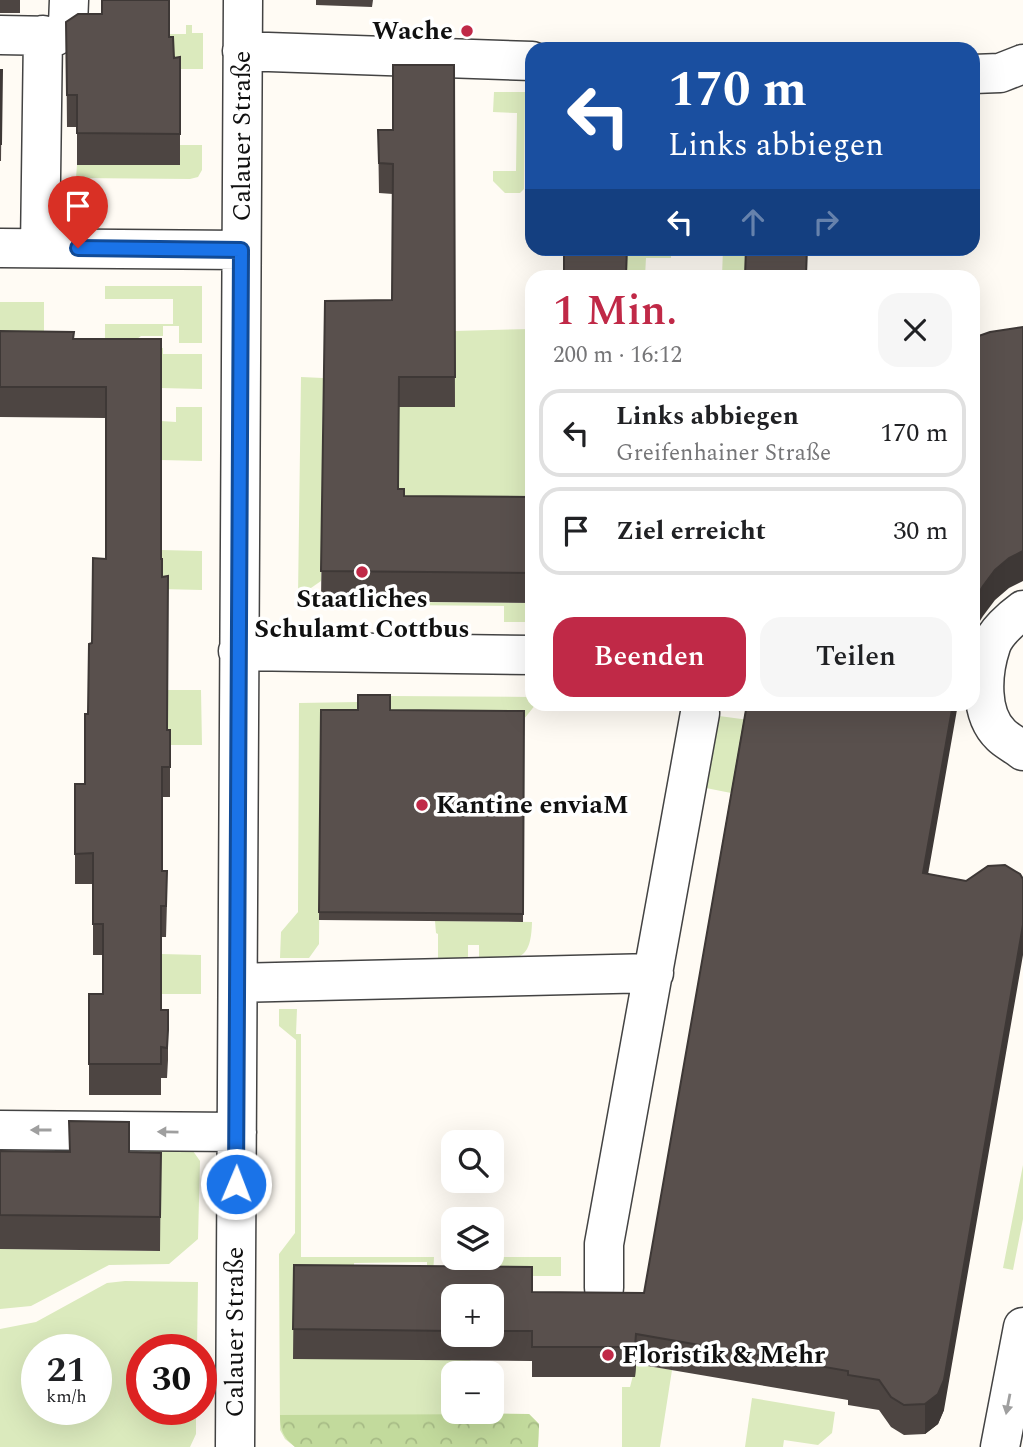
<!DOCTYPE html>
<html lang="de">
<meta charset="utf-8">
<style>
:root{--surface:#fff;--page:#f6f6f6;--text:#202124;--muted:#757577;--line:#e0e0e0;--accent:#c02947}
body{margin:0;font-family:Spectral,serif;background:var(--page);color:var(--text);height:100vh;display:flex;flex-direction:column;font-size:26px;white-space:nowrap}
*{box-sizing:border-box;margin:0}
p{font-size:23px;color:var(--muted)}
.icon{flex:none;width:38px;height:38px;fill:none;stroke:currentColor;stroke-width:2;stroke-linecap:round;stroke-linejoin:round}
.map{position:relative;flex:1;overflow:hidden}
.sheet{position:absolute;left:525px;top:270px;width:455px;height:441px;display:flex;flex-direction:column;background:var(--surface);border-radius:21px;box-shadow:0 7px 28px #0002}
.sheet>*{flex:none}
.top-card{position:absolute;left:525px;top:42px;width:455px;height:214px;border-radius:21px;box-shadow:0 7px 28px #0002;background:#1a4fa0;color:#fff;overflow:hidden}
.controls{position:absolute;left:441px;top:1130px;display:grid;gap:14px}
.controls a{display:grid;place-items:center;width:63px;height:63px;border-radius:14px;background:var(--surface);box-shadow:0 7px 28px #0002;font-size:35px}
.speed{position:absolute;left:21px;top:1334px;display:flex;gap:14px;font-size:35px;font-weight:700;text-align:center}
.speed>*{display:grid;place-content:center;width:91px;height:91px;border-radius:50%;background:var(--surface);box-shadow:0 7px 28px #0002;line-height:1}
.speed small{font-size:18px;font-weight:400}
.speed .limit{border:10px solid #d22;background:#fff;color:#111}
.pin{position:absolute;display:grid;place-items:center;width:60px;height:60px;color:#fff;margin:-72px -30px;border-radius:50% 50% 50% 0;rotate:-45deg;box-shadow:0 0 7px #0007}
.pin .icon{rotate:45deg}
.me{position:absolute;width:77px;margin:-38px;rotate:1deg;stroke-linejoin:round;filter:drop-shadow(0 0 5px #0008)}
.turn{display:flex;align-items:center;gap:24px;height:147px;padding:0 28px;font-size:32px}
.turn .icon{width:91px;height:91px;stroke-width:2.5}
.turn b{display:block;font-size:49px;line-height:60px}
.lanes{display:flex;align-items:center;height:66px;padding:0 28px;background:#0003;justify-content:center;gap:35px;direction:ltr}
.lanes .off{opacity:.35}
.round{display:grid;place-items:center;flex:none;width:74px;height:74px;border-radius:21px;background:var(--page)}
.summary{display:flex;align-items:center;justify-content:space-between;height:119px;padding:0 28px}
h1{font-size:42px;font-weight:600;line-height:52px;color:var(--accent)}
.cta{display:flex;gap:14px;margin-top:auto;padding:14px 28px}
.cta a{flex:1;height:80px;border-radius:21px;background:var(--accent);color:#fff;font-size:28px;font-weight:600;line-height:80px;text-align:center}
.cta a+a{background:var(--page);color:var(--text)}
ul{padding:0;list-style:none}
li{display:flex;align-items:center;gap:21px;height:88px;margin:0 14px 10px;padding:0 14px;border:4px solid var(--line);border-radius:21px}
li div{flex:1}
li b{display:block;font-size:26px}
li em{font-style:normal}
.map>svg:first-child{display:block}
</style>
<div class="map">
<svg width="1023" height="1447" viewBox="0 0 1023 1447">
<defs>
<pattern id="forest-crowns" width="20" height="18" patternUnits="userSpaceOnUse" patternTransform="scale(1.75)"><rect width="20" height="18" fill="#c2da9c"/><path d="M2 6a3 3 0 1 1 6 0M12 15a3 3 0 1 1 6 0" fill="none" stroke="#a6ba85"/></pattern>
</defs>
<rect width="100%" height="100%" fill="#fffbf4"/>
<path fill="#dbeabd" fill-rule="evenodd" d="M186,25H192V33H203V69H165L170,34H186Z
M494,92H525L524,189L520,193H505L493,181V171H516L517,113L493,112Z
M180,145H202V170L198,177L190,179L76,178L77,165H180Z
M627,249H671V258H646L645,276H627Z
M723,249H746V276H722Z
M105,286H202V343H179V326H163V336H141L123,349H105V324H173V299H105Z
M0,302H44V338H0Z
M532,329V528L398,519L399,407L454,331Z
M141,348H163V354H202V389L161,388V370Z
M301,377L323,378L321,581L298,597Z
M176,407H202V461L161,460V421L176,422Z
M161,550L202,551V590L161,589Z
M398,602L532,603V622H504V606L399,605Z
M162,690H201L202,745H162Z
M391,696L532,697V704H536L524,719L390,718Z
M358,702V718H321L319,944L309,958H280L281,932L298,912L299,703Z
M719,716L749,720L736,794L706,788Z
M435,921L532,922C531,966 515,958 479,958V945H468V958H438V934L436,933Z
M161,954L201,955V994H161Z
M279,1009H297L296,1034H301V1257H434L433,1277L427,1276V1262L354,1263V1277L471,1361V1374H453V1412L529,1414L539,1424L538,1447H295L285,1439L280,1430L279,1254L295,1233L296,1040L279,1026Z
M149,1150L193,1151L200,1161L198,1239L169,1264L109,1265L31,1306L0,1309V1249L159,1251L161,1188L148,1187Z
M1023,1165V1219L1013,1270L1003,1268Z
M448,1257H561V1276H452L448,1268Z
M125,1281L198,1282L197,1349H142V1409H196V1434L190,1447H0V1329L36,1322L107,1283ZM37,1349H96V1409H37Z
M636,1364L672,1370L660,1447H622V1387H630Z
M752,1398L835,1412L832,1433L818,1445L784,1440L783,1447H745Z"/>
<path fill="url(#forest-crowns)" d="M529,1414L539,1424L538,1447H295C283,1437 280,1430 280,1415Z"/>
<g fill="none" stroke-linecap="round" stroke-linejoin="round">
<defs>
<path id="minor" d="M0,35L56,36L68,25L69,0
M242,51L532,61
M973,74L1000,73L1023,64
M0,248L241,250
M40,248L43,35
M1023,610C1012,618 995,633 991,646C982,673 979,714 1001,735C1007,741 1016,745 1023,751
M238,651L532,655
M238,983L654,973
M0,1130L237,1132
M604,1288V1244L700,713
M235,1447L243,0
M1000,1447L1023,1327"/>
</defs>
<use href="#minor" stroke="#434343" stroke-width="41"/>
<use href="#minor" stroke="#fff" stroke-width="38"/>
</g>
<path fill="#4d4542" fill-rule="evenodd" d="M0,0H20V13H0Z
M316,0H373L372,7L316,5Z
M66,22L169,37L174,58L180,57V165H77V127H67Z
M454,65L455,407H399L398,489L404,496L532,497V603L321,601L325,301L392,300L393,194L379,193L378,130H393Z
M0,70H2L1,161H0Z
M0,331L74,339H161V559L167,730H170V797H162V871L167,902L166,937H161V1010H168V1060L167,1078H161V1095H89V994H103V955H93V884H75V784H85L92,643L106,559V418L0,417Z
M745,704H851L928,874L944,1410L938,1424L925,1434L904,1435L891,1427L879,1410L848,1405V1400L636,1364L635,1377H532V1361L293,1359L294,1265L532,1292L644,1293L746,707ZM453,1297H492V1335H453Z
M321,710L524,711L523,922L319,920Z
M0,1151L161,1153L160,1251L0,1249Z"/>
<path fill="#3e3836" d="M1023,551V581L1009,588L995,600L983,616L973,632V602L983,586L995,570L1009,558Z
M953,704H958L923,903V873Z
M1023,925V955L944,1410L938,1424L925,1434V1404Z
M636,1334V1364L635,1377V1347Z"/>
<path fill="#59504d" stroke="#3e3836" stroke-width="2" d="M102,0H169V37H173L174,58L180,57V134L77,133V95H67L66,22L78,14H102Z
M393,65H454L455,377H399L398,489H404V496L532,497V573L321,571L325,301L392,300L393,164L379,163L378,130H393Z
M0,70H2L1,144H0Z
M564,248H627L626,276H564Z
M746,248H807L806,276H745Z
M1023,327V551L1009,558L995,570L983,586L973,602V338L990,332Z
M0,331L74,332L73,339H161V559H162V577L168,576L167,730H170V767H162V871H167L166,906H161V1010H168V1030L167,1048L161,1047V1064H89V994H103V924H93V853L75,854V784H85V714H88L89,644L92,643L93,558L106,559V387H0Z
M358,695H390V710L524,711L523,914L319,912L321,710H358Z
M747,704H851L859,706L868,704H953L923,873L966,881L988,866L1005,865L1020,874L1023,879V925L944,1380L938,1394L925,1404L904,1405L891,1397L879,1380L848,1375V1371L636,1334L635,1347H532V1331H492V1297H453V1331L293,1329L294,1265L532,1267V1292L644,1293Z
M69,1121L129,1122V1152L161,1153L160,1217L0,1215V1151L70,1152Z"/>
<defs><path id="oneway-solid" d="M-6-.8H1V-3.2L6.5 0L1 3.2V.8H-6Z" transform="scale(1.75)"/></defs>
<g fill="#9f9f9f">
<use href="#oneway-solid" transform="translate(41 1130) rotate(-180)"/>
<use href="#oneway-solid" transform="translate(168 1132) rotate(-179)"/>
<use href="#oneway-solid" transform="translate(1008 1404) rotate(101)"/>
</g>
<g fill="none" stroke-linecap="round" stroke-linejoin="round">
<defs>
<path id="route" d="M78,248L241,250L236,1184"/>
</defs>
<use href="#route" stroke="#114b97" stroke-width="18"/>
<use href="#route" stroke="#1a73e8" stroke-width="12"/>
</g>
<g fill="#c02947" stroke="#fff" stroke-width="2.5">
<circle cx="467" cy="31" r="7"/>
<circle cx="362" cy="572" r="7"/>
<circle cx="422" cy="805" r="7"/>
<circle cx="608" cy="1355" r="7"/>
</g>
<g text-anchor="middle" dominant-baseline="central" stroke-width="7" stroke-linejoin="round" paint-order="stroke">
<g font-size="26" font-weight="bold" fill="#101010" stroke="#fff" text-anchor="start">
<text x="453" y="31" text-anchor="end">Wache</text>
<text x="362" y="599" text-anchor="middle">Staatliches<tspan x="362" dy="30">Schulamt Cottbus</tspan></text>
<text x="436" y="805">Kantine enviaM</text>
<text x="622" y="1355">Floristik &amp; Mehr</text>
</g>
<g font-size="26" fill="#101010" stroke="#fff">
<text transform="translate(242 136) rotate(-90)">Calauer Straße</text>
<text transform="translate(235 1332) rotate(-90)">Calauer Straße</text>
</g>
</g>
</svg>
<div class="controls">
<a><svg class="icon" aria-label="search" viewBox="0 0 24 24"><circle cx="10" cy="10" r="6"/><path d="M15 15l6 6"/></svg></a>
<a><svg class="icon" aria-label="layers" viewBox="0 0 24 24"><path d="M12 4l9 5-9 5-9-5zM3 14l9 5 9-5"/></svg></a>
<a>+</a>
<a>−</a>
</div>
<div class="speed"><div>21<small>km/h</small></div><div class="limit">30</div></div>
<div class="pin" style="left:78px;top:248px;background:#d93025"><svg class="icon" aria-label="arrive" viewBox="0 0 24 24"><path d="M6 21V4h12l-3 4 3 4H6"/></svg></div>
<svg class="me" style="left:236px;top:1184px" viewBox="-20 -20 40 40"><circle r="17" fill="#1a73e8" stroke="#fff" stroke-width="3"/><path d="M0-11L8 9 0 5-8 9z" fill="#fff"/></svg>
<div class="top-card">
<div class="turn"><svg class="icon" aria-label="left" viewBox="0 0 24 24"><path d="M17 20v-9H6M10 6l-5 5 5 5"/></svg><div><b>170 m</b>Links abbiegen</div></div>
<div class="lanes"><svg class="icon" aria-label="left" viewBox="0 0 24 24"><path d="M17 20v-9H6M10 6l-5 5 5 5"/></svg><svg class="icon off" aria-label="ahead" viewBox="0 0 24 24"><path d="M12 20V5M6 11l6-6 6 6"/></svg><svg class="icon off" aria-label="right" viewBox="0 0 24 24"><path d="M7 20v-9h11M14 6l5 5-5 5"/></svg></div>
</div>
<section class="sheet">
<div class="summary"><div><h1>1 Min.</h1><p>200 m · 16:12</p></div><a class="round"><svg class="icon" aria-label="close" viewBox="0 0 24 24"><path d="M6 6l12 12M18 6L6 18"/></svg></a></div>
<ul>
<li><svg class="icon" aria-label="left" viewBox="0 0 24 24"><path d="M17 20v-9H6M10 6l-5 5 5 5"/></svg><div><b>Links abbiegen</b><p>Greifenhainer Straße</p></div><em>170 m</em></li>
<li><svg class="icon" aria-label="arrive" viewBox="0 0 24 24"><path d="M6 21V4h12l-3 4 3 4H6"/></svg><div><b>Ziel erreicht</b></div><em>30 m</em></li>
</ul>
<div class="cta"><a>Beenden</a><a>Teilen</a></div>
</section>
</div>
